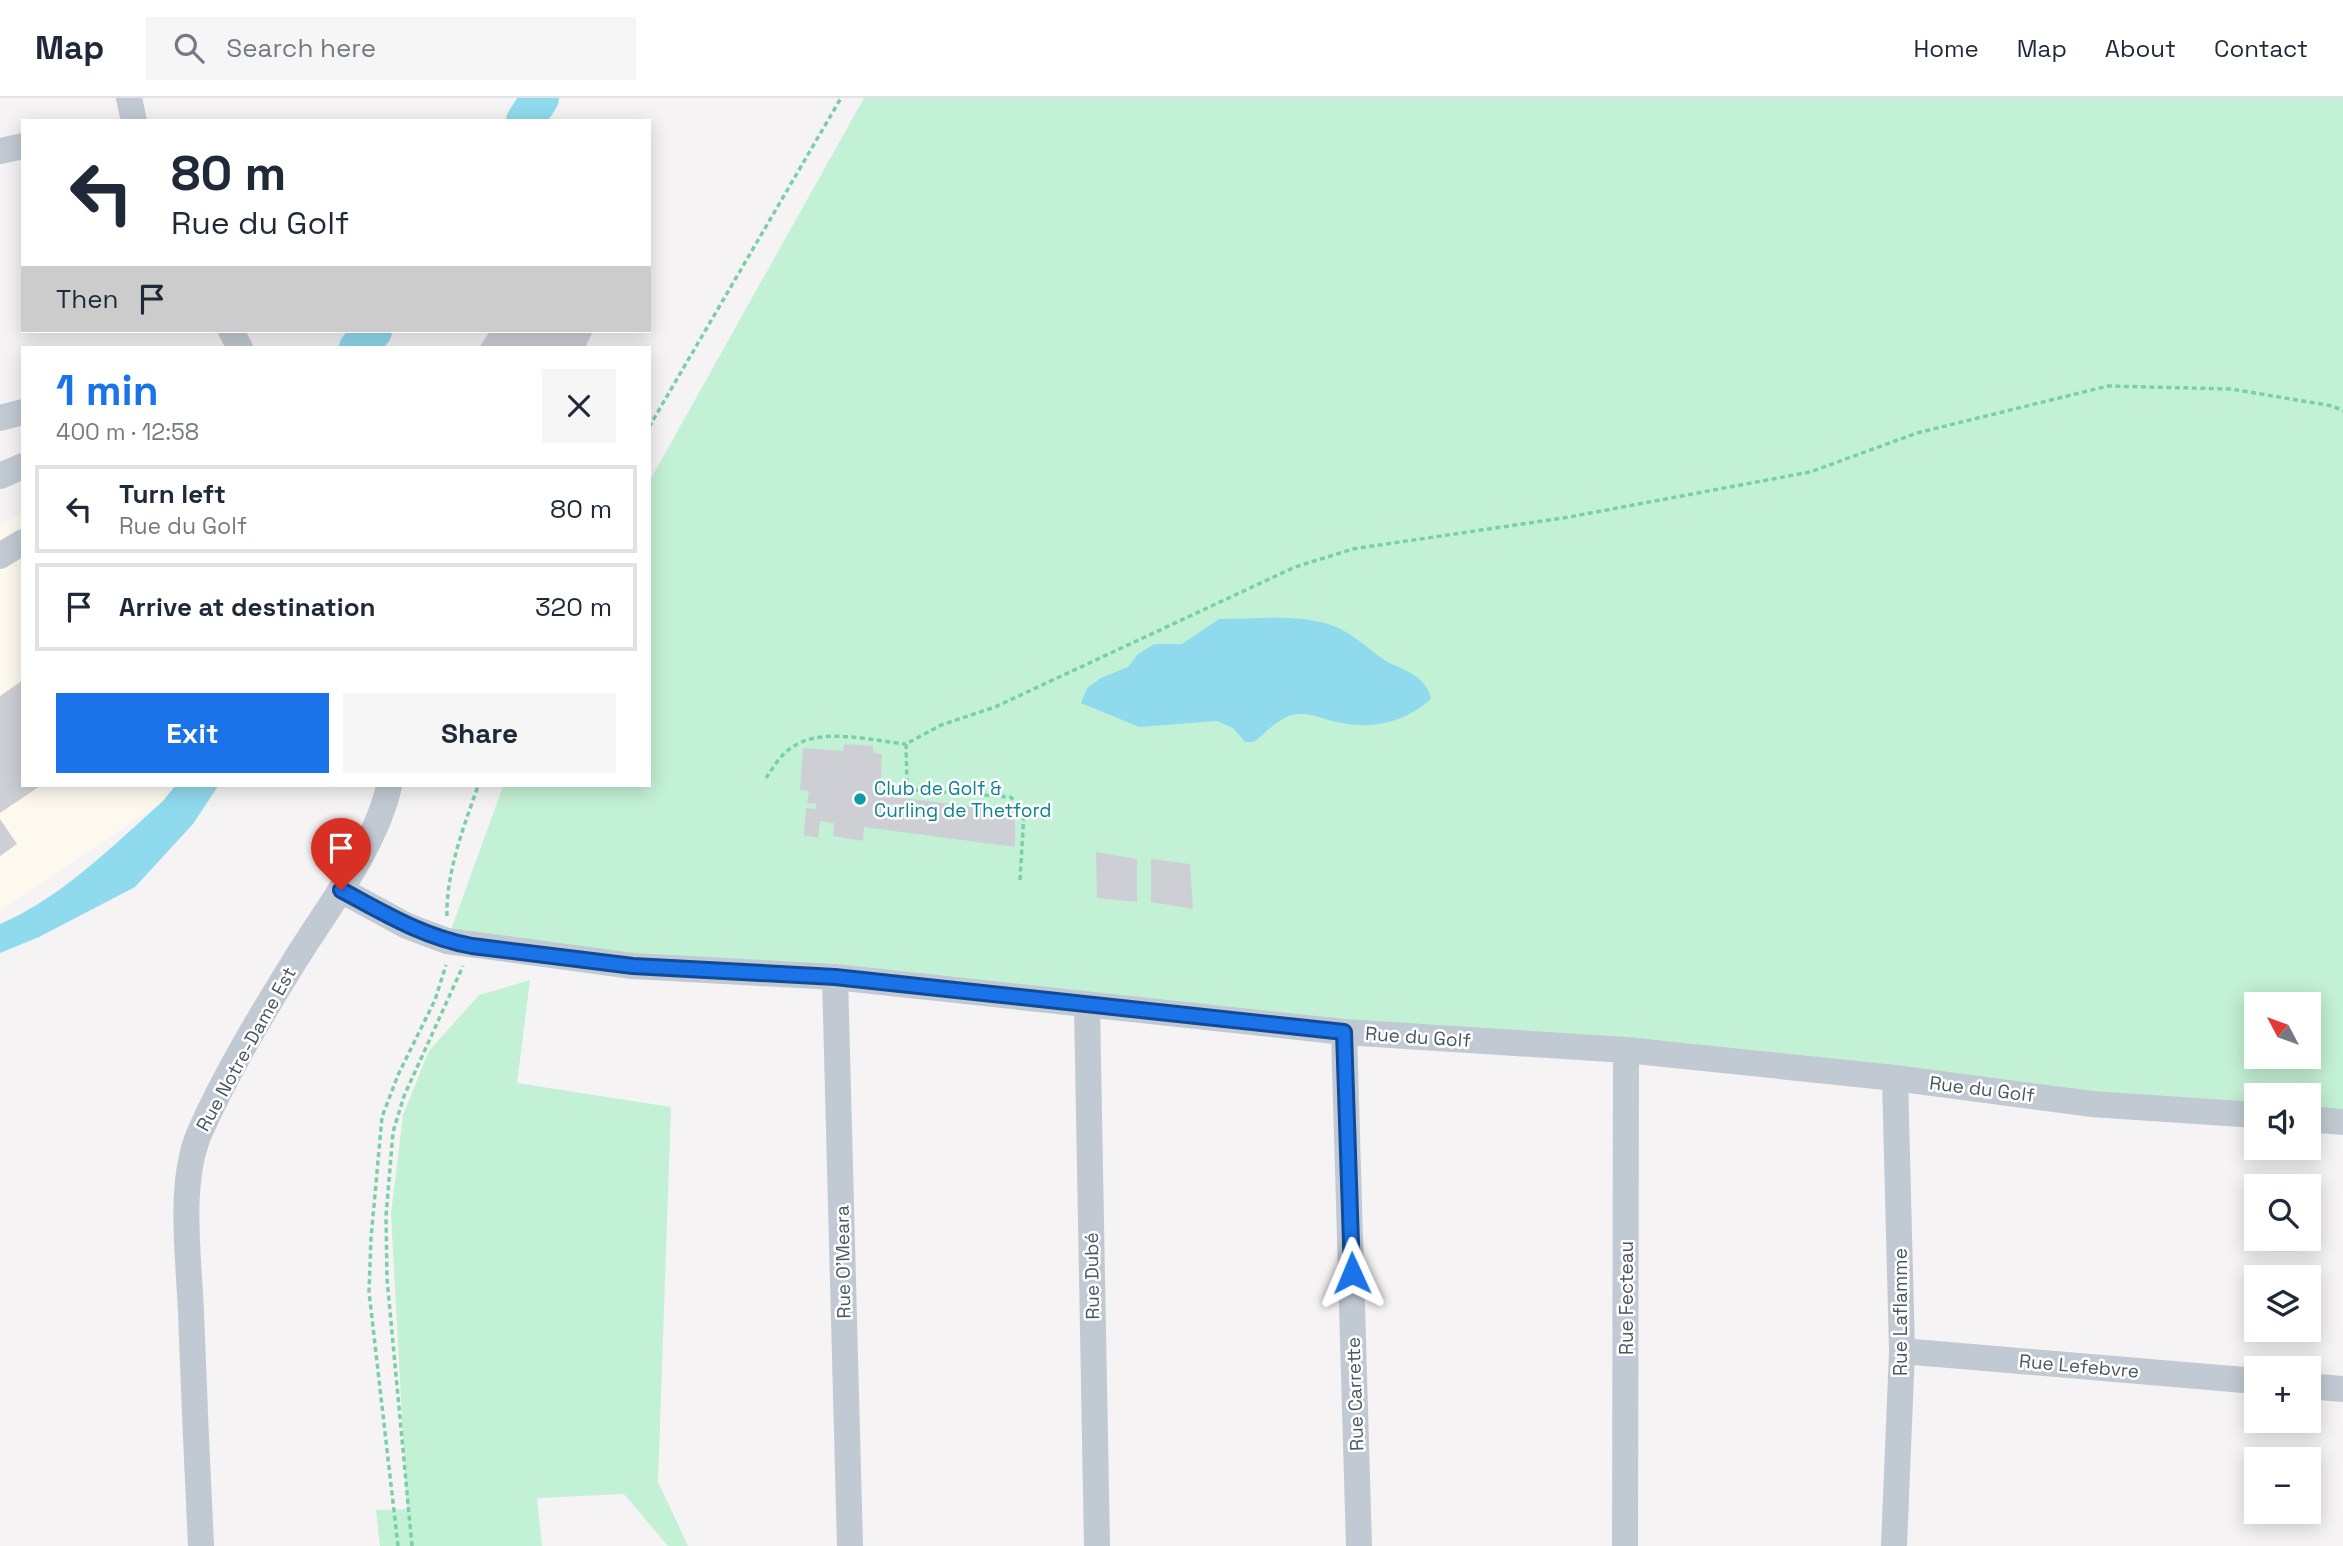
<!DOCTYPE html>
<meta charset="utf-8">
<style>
:root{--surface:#fff;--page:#f6f6f7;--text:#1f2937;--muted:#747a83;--line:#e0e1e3;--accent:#1a73e8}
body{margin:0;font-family:"Space Grotesk",sans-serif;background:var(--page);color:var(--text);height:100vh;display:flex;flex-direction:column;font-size:26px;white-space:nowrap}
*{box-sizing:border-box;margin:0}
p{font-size:23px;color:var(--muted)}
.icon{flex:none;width:38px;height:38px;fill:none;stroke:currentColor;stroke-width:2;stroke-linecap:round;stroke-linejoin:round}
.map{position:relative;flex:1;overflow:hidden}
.sheet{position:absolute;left:21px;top:248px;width:630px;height:441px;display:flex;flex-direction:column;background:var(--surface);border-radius:0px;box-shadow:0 4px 18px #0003}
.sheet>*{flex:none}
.hud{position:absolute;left:21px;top:21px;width:630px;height:214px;border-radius:0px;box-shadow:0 4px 18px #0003;background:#fff;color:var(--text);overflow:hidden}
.needle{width:46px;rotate:311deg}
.tools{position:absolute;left:2244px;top:894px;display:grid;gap:14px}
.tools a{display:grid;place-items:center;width:77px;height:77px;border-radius:0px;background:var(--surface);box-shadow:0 4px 18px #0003;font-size:35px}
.pin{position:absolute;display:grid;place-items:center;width:60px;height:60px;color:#fff;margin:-72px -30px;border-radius:50% 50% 50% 0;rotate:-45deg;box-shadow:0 0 7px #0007}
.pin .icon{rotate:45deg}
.me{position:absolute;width:77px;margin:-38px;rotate:359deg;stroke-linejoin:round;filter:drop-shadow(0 0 5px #0008)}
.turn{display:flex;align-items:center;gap:24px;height:147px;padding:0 35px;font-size:32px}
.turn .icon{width:91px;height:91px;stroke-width:2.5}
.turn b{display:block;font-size:49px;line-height:60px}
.then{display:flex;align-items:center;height:66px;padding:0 35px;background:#0003;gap:14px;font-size:26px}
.round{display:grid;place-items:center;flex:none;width:74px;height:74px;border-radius:0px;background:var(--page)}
.headline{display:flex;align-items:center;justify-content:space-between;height:119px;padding:0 35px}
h1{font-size:42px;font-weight:700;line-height:52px;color:var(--accent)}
.action{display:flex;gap:14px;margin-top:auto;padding:14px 35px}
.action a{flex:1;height:80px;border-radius:0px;background:var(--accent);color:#fff;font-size:28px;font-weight:700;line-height:80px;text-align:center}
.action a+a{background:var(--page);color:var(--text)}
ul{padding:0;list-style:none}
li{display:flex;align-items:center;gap:21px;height:88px;margin:0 14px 10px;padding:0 21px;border:4px solid var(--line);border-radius:0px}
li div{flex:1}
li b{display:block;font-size:26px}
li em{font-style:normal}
header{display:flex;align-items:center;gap:42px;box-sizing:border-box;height:98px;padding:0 35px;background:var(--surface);border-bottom:2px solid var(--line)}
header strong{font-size:33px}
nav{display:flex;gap:38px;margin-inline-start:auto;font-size:24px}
.search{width:490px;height:63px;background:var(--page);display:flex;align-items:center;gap:18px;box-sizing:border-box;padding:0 24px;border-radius:0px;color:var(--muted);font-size:26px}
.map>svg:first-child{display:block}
</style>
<header>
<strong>Map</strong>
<div class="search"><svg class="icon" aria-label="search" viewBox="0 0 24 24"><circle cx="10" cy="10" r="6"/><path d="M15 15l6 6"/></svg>Search here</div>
<nav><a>Home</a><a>Map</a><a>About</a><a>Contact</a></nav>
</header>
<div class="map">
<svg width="2343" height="1448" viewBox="0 0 2343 1448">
<rect width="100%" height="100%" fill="#f5f3f3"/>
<path fill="#fdf9ef" d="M23,414V688H175L163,703L0,813V428Z"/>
<path fill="#c3f1d5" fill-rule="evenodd" d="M864,0H2343V1024L2308,1021V998H2256V1017L447,843L503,688H649V384ZM2256,906H2308V959H2256Z
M530,882L517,985L671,1009L658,1384L688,1448H668L624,1396L537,1400L542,1448H380L376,1412L407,1411L391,1116L403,1017L429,953L479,897Z"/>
<path fill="#90daee" d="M1219,521C1254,521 1295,516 1328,526C1352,533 1368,552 1388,564C1406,573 1427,579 1431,601C1400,628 1365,633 1325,621C1312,617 1303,614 1289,618C1277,622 1264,636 1254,644H1245L1233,630L1217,623L1139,629L1081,605L1087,590L1101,580L1128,569L1138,556L1154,546H1182Z
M175,688H218L193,726L135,789L39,839L0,855V826C60,801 115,746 163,703Z"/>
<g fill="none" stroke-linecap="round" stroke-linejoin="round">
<path stroke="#90daee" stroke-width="38" d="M525,23L540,0
M358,250L373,233"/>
</g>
<path fill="#cdcfd5" d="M490,233H593L585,250H479Z
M23,582V688H40L0,715V598Z
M844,646L873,648V655L882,656L880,697L1015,714V749L864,729L863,743L833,738L834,725L820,723L818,740L804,737L806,710L816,711V706L807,705L809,693L800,692L803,650L843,653Z
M0,721L17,746L0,758Z
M1096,754L1137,761V804L1097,800Z
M1151,761L1190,766L1193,811L1151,804Z"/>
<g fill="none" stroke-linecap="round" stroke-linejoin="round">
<path stroke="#7ad0a6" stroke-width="3.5" stroke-dasharray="5 3.5" stroke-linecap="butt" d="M649,329L841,0
M766,680C773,670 780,657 791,650C821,628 872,643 906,646
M1020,782L1024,714L1019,705L1010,699L915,692L907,686L906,646L941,627L995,609L1295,469L1353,451L1569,419L1810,374L1917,335L2108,288L2231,291L2333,308L2343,313
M447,818C446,774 464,728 478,688
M398,1448L369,1194L371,1140L382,1019L398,977L435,902L446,867
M412,1448L387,1181L386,1118L393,1034L404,998L463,868"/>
<path stroke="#c1cad2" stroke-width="26" d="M129,0L134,23
M0,53L23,48
M231,233L240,250
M0,320L23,314
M0,378L23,368
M0,458L23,444
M341,792L407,828L447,843L633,868L835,879L1344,934L1626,952L1895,980L2092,1006L2256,1017
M835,879L850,1448
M1087,908L1097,1448
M1344,934L1359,1448
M2308,1021L2343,1024
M1902,1253L2256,1283
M2308,1288L2343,1291
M201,1448C197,1370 194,1293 191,1215C189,1161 178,1087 199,1036C225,977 260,919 294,864C326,812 376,748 389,688
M1625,1448L1626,952
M1894,1448L1902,1253L1895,980"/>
</g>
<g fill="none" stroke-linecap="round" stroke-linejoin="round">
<defs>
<path id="route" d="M341,792C384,815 423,839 472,848L633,868L835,879L1344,934L1352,1175"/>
</defs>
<use href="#route" stroke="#114b97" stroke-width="18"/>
<use href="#route" stroke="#1a73e8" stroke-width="12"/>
</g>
<circle fill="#0f9aa8" stroke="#fff" stroke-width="2.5" cx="860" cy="701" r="7"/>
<g text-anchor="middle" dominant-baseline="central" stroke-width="5" stroke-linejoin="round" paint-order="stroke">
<g font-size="19" fill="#0d838f" stroke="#fff" text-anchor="start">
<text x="874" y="690">Club de Golf &amp;<tspan x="874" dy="22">Curling de Thetford</tspan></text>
</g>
<g font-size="19" fill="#4a5661" stroke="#fff">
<text transform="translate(1418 939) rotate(4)">Rue du Golf</text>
<text transform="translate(246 951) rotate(-61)">Rue Notre-Dame Est</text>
<text transform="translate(1982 991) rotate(7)">Rue du Golf</text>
<text transform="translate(843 1164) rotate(-91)">Rue O'Meara</text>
<text transform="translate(1092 1178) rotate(-91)">Rue Dubé</text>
<text transform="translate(1626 1200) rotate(-90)">Rue Fecteau</text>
<text transform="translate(1900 1214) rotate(-90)">Rue Laflamme</text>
<text transform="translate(2079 1268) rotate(5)">Rue Lefebvre</text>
<text transform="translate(1355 1296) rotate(-92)">Rue Carrette</text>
</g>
</g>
</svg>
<div class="tools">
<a><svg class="needle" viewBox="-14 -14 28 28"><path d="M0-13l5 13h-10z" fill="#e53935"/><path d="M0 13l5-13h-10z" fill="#747a83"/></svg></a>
<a><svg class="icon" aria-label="sound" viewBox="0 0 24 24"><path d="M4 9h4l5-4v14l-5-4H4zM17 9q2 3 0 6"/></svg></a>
<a><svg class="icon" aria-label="search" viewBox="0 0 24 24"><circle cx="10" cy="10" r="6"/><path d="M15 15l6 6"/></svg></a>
<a><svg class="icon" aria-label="layers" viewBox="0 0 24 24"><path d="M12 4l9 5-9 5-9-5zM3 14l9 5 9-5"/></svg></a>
<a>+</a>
<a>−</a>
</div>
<div class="pin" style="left:341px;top:792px;background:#d93025"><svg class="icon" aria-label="arrive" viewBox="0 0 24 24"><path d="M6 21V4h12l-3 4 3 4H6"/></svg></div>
<svg class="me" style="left:1352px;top:1175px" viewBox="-20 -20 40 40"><path d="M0-17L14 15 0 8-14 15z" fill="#1a73e8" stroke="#fff" stroke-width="4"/></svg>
<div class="hud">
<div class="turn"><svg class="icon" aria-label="left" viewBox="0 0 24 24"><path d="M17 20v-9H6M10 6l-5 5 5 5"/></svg><div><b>80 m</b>Rue du Golf</div></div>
<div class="then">Then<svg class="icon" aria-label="arrive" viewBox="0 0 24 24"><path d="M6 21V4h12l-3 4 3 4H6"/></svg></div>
</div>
<section class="sheet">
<div class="headline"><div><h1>1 min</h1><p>400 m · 12:58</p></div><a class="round"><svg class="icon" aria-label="close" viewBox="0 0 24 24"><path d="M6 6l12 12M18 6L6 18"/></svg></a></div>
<ul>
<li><svg class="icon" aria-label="left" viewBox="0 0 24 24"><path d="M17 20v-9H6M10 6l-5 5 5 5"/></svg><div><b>Turn left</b><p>Rue du Golf</p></div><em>80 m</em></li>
<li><svg class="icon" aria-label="arrive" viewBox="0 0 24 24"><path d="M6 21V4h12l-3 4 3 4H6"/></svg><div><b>Arrive at destination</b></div><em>320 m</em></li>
</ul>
<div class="action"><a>Exit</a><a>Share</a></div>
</section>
</div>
